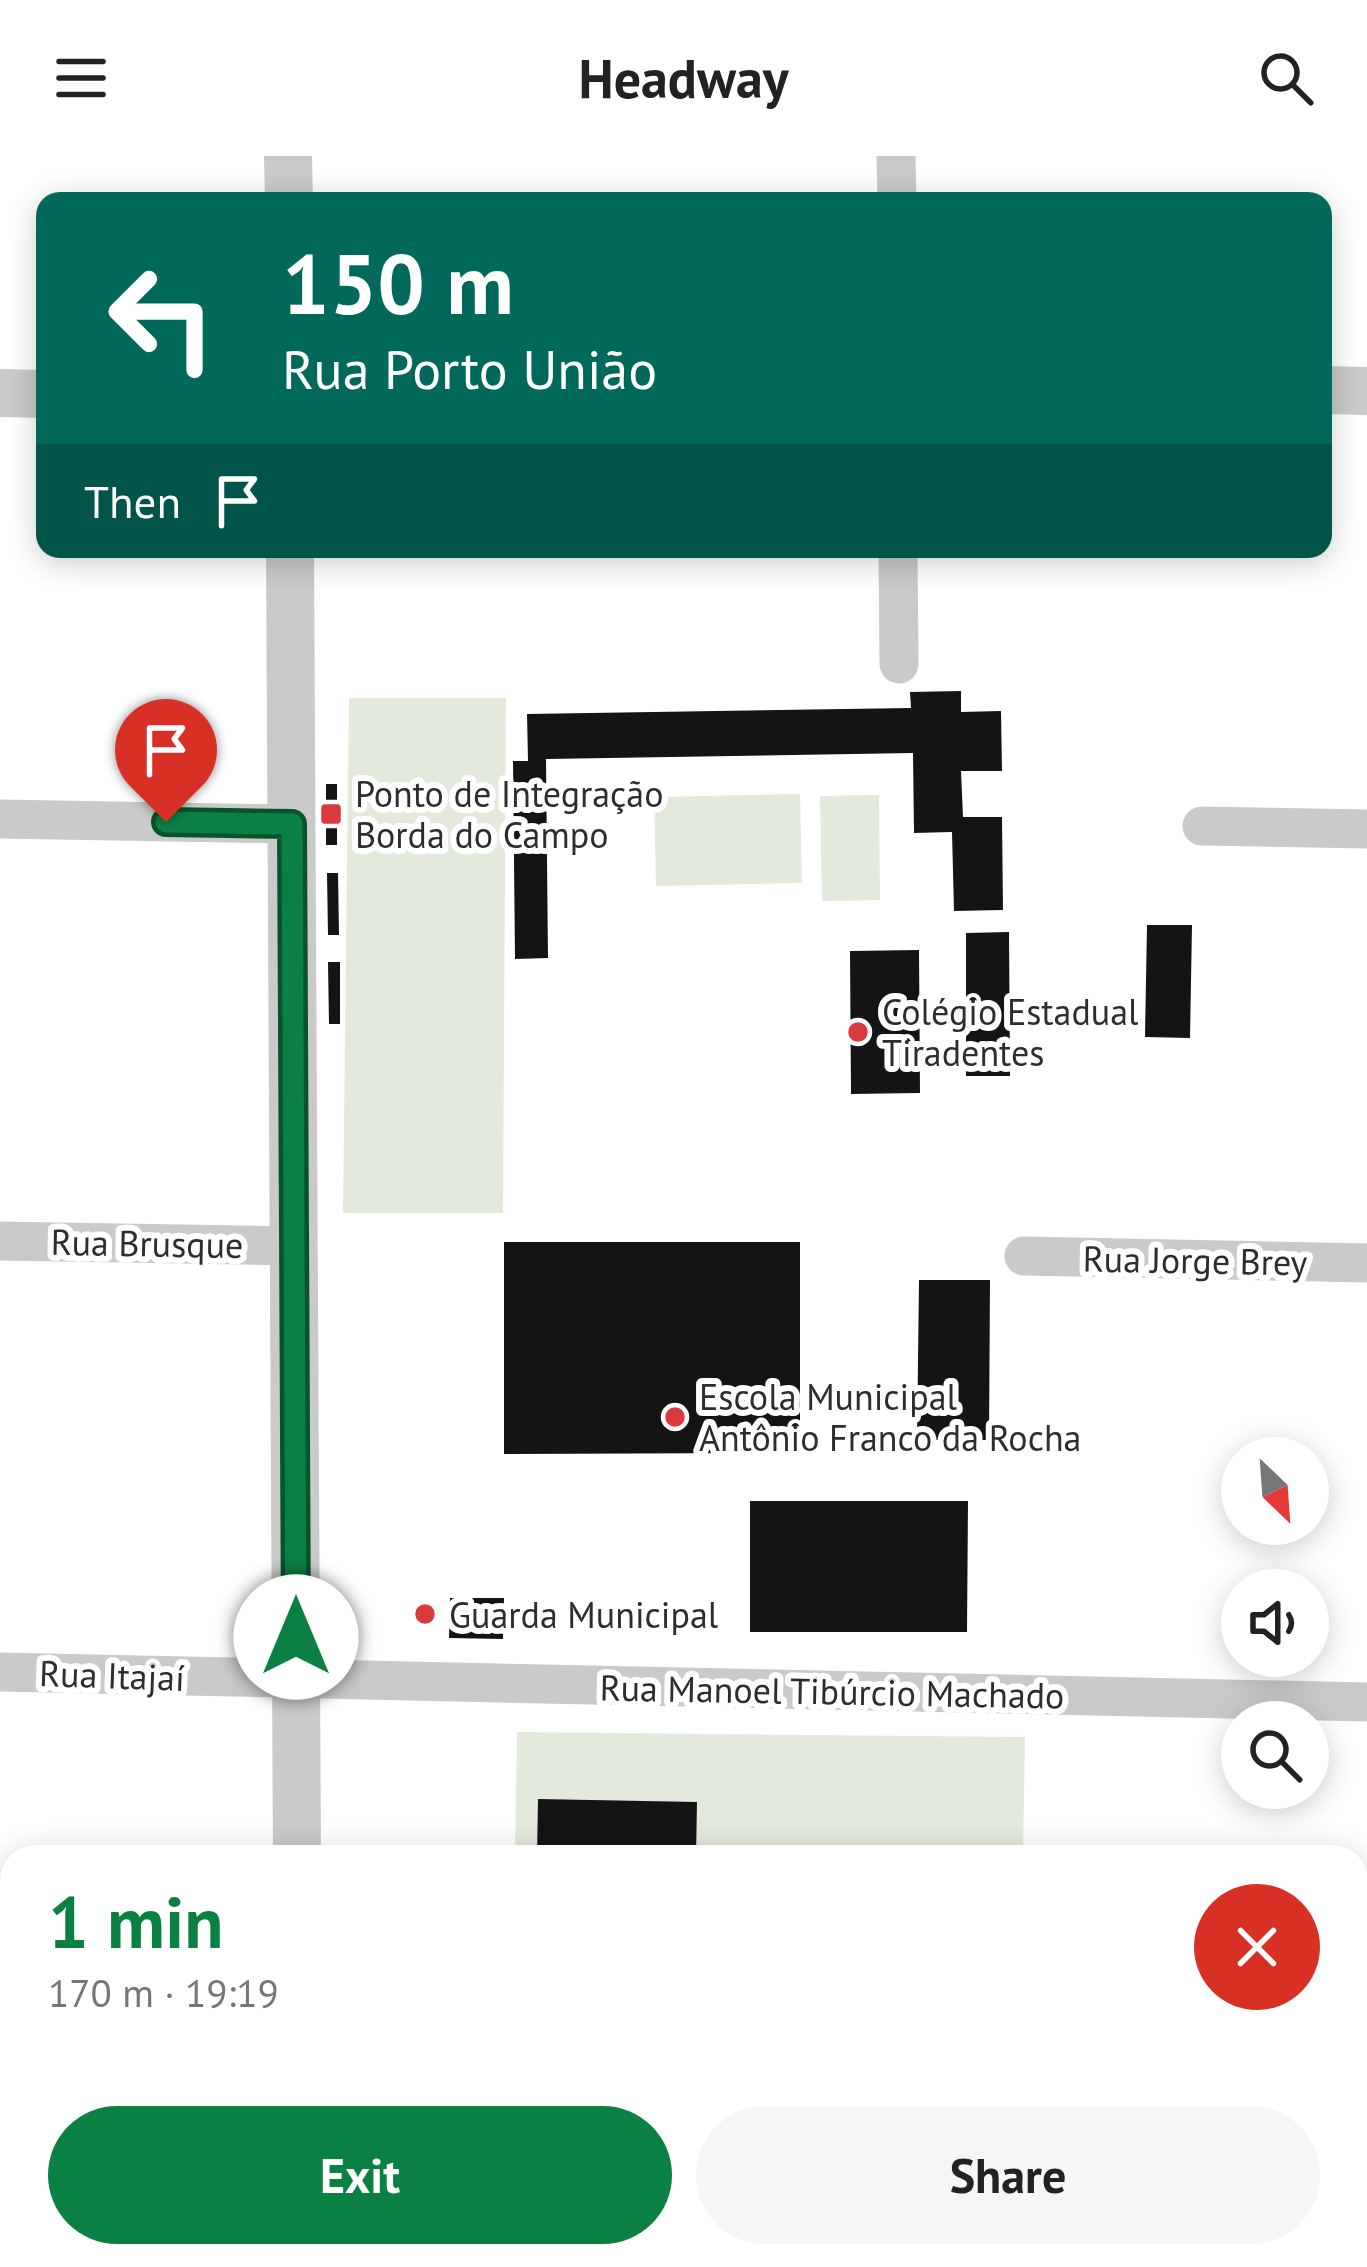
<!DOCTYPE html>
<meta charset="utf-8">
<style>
:root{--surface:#fff;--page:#f6f6f6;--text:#222;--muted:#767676;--accent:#0b8043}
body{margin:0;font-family:"PT Sans",sans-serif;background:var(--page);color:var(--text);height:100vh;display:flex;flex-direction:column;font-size:45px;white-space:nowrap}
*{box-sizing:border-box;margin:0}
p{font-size:39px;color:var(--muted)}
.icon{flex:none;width:66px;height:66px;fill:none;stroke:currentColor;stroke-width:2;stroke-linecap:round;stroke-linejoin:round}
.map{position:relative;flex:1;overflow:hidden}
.details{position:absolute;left:0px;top:1689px;width:1368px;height:423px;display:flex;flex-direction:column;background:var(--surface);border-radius:36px 36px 0 0;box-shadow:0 6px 30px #0003}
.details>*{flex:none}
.hud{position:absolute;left:36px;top:36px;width:1296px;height:366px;border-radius:24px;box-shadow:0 6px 30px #0003;background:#00695c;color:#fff;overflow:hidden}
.needle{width:78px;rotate:155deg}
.tools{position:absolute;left:1221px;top:1281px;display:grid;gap:24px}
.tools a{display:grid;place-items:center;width:108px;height:108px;border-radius:50%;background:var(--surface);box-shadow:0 6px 30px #0003;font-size:60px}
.pin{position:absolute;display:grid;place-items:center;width:102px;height:102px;color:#fff;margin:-123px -51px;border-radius:50% 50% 50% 0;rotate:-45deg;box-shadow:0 0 12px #0007}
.pin .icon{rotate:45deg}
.me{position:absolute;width:132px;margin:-66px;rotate:0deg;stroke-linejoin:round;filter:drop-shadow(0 0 9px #0008)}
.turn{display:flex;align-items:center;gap:42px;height:252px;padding:0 48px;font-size:54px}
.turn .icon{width:156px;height:156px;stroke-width:2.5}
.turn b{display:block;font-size:84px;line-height:102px}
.then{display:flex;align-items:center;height:114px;padding:0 48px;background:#0003;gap:24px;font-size:45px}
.round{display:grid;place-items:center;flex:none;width:126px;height:126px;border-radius:63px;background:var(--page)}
.head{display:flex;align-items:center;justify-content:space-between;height:204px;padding:0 48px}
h1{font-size:72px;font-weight:700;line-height:90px;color:var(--accent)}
.action{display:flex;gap:24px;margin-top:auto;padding:24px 48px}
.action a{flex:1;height:138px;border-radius:72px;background:var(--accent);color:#fff;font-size:48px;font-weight:700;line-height:138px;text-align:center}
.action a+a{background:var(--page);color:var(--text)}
header{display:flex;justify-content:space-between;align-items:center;height:156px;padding:0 48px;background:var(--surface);font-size:54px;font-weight:700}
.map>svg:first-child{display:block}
</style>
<header><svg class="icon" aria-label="menu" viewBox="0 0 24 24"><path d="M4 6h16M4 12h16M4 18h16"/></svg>Headway<svg class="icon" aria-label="search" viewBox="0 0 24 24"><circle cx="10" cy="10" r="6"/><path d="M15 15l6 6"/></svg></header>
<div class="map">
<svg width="1367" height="2111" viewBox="0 0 1367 2111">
<rect width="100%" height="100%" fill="#fff"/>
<path fill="#e3eadc" d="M349,542H506L503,1057H343Z
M800,638L802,727L656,730L654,641Z
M879,639L880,744L822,745L820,640Z
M517,1576L1025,1581L1023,1701H515Z"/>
<path fill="#141414" d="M961,535V556L1001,555L1002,615H961L963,661H1002L1003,754L954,755L952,676L914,677L913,597L546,603L548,802L515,803L513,605H528L527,558L911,552L910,536Z
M326,628H337V689H326Z
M327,717H338L339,779H328Z
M1147,769H1192L1190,882L1145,881Z
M1009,776L1010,920H966V777Z
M919,794L920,937L851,938L850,795Z
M328,806H340V868H329Z
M504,1086H800V1297L504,1298Z
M919,1124H990L989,1284H917Z
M750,1345H968L967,1476H750Z
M450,1442H504L503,1483L449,1482Z
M538,1643L697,1646L696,1701H537Z
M671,2100H1009V2111H671Z"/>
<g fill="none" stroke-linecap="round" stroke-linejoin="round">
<path stroke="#cacaca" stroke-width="39" d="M896,0L897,45
M898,393L899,508
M0,663L291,668
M1202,670L1367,673
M0,1085L294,1090
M1024,1100L1367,1107
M0,1516L1367,1546
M0,1947H12
M1356,1979H1367"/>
<path stroke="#cacaca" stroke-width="48" d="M288,0L289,45
M1323,234L1367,235
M0,237L45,238
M290,393L297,1701
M299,2100V2111"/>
</g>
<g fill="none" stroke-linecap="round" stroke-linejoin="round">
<defs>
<path id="route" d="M166,666L292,668L296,1481"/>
</defs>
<use href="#route" stroke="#07532c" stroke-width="30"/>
<use href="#route" stroke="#0b8043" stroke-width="21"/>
</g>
<g fill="#da3a3e" stroke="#fff" stroke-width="4.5">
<rect x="319" y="646" width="24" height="24" rx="6"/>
<circle cx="858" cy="876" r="12"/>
<circle cx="675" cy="1261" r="12"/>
<circle cx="425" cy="1458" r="12"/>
</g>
<g text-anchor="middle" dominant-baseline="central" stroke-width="12" stroke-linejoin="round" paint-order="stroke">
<g font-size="36" fill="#2d2d2d" stroke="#fff" text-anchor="start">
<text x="355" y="637">Ponto de Integração<tspan x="355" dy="41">Borda do Campo</tspan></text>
<text x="882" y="855">Colégio Estadual<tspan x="882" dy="41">Tiradentes</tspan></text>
<text x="699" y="1240">Escola Municipal<tspan x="699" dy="41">Antônio Franco da Rocha</tspan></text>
<text x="449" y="1458">Guarda Municipal</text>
</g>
<g font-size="36" fill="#2d2d2d" stroke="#fff">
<text transform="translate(147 1087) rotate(1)">Rua Brusque</text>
<text transform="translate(1195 1104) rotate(1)">Rua Jorge Brey</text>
<text transform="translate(112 1519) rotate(2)">Rua Itajaí</text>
<text transform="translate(832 1535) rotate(1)">Rua Manoel Tibúrcio Machado</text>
</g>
</g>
</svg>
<div class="tools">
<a><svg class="needle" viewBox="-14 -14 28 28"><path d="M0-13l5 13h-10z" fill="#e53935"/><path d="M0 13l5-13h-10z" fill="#767676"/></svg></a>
<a><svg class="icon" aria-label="sound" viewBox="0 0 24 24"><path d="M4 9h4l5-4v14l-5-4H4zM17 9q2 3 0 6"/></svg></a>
<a><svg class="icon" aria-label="search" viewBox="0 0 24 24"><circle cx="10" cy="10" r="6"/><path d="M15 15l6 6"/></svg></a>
</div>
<div class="pin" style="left:166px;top:666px;background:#d93025"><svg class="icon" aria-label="arrive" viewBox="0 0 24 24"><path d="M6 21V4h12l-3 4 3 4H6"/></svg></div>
<svg class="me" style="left:296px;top:1481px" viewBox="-20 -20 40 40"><circle r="19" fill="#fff"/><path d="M0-13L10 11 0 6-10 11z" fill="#0b8043"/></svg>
<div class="hud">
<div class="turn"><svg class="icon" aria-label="left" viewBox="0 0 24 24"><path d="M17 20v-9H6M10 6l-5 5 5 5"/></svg><div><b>150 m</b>Rua Porto União</div></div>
<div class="then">Then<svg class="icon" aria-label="arrive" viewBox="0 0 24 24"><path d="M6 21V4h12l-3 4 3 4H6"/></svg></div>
</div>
<section class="details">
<div class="head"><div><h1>1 min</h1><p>170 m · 19:19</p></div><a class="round" style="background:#d93025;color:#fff"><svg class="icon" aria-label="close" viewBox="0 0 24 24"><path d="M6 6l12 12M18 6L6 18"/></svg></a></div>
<div class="action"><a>Exit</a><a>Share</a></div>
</section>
</div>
